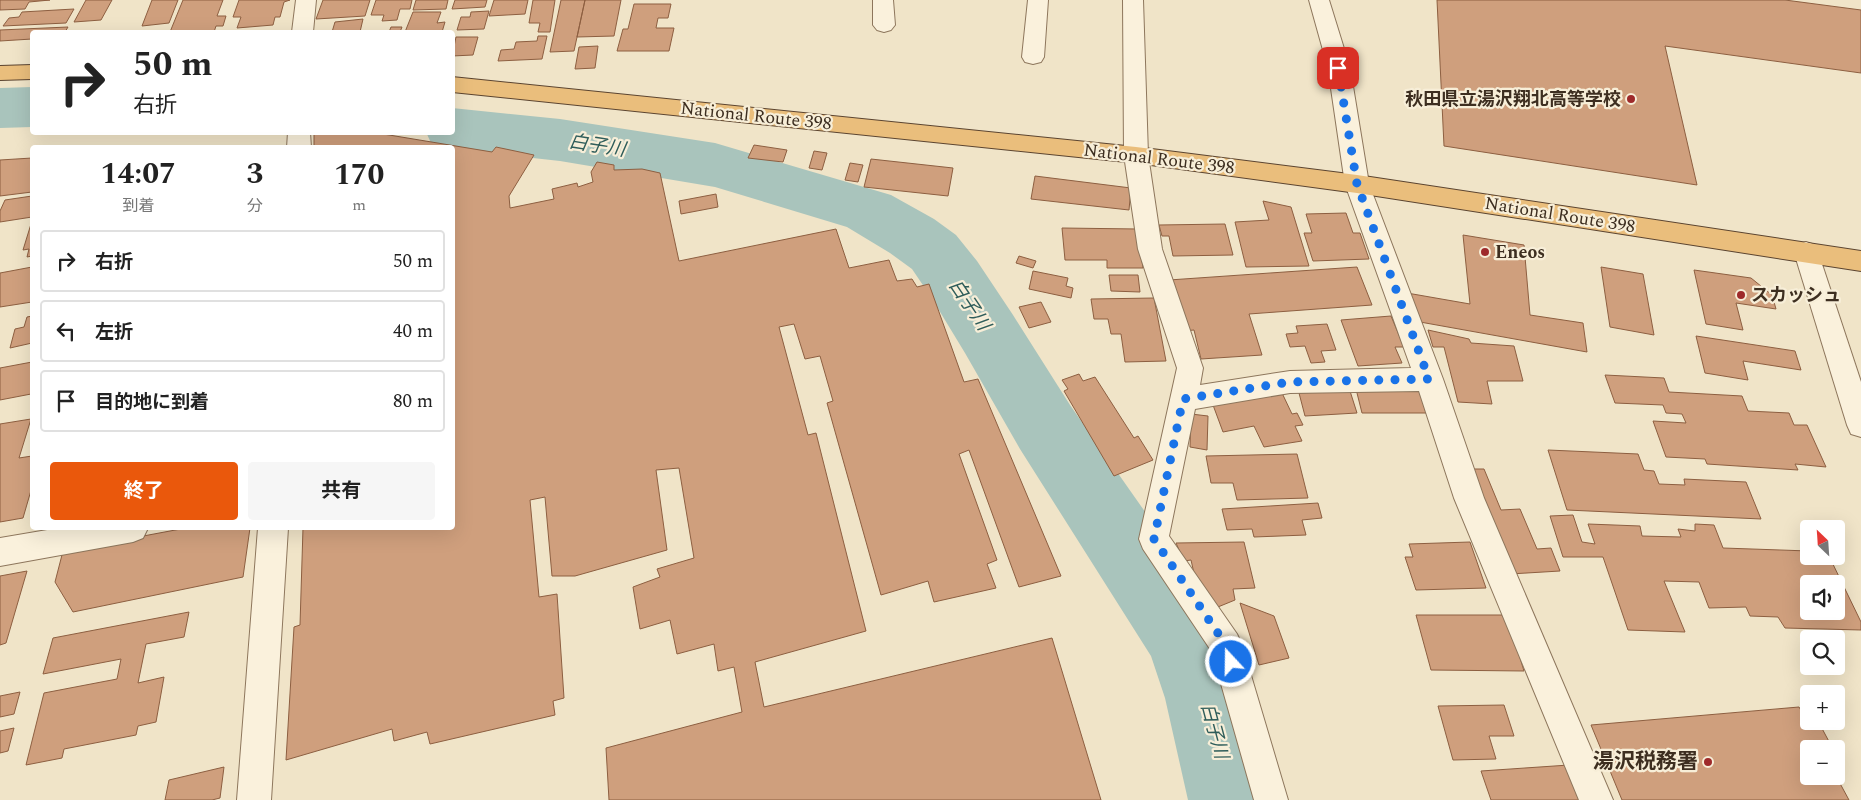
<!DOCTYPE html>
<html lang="ja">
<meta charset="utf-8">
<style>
:root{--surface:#fff;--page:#f6f6f6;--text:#222;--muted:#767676;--line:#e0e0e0;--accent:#ea580c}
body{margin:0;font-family:Spectral,"Noto Sans JP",serif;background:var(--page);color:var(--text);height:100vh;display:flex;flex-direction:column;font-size:19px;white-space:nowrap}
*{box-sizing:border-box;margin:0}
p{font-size:16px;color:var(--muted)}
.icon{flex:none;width:28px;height:28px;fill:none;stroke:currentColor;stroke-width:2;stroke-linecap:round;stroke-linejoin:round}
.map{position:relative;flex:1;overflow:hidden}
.sheet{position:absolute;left:30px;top:145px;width:425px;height:385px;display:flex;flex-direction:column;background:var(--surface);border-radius:5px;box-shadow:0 5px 20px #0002}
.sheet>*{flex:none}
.banner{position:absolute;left:30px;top:30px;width:425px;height:105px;border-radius:5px;box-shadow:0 5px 20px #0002;background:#fff;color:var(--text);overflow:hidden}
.needle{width:32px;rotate:335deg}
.controls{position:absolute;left:1800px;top:520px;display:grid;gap:10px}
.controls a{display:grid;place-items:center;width:45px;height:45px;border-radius:5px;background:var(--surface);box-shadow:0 5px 20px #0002;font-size:25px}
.pin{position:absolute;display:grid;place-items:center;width:42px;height:42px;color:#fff;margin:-21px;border-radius:10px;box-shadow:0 2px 8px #0006}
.me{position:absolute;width:55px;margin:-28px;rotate:339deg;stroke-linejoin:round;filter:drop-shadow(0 0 4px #0008)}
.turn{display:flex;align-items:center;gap:18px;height:105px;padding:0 20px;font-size:22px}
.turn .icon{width:65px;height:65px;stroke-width:2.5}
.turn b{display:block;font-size:35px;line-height:42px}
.eta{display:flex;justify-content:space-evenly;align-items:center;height:85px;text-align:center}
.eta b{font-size:30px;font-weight:700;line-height:35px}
.cta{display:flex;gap:10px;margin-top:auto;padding:10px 20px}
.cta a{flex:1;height:58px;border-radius:5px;background:var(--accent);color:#fff;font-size:20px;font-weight:700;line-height:58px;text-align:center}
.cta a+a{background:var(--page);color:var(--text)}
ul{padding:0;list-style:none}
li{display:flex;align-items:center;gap:15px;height:62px;margin:0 10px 8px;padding:0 10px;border:2px solid var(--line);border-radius:5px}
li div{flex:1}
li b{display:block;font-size:19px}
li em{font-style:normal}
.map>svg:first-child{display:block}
</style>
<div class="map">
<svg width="1861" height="800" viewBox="0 0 1861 800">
<rect width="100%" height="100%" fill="#f0e4c8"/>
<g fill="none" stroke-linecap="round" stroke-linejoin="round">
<path fill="#a9c4bc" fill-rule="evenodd" d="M32,87V127L0,128V88Z
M452,108L560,119L715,143L891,195L934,219L956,235L977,261L1013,315L1070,405L1214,610L1247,698L1276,800H1188L1165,698L1151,656L1020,449L965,353L931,297L912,269L890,253L847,227L715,187L560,161L452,149L431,143L426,132H452Z"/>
</g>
<path fill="#cf9f7d" stroke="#8d5f41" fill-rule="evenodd" d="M0,0H50L29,2L25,9L0,10Z
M86,0H112L101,20L74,22Z
M152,0H178L169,23L142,26Z
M183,0H223L217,16H226L223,26H216L214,32H170Z
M239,0H290L284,2L280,17H275L273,25L237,28L241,17H233Z
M323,0H370L365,16L316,19Z
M376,0H412L410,9H400L397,20L382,21L384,15H371Z
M416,0H448L446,9L413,10Z
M455,0H487L485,7L452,9Z
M494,0H528L525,14L489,16Z
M533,0H555L550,32H538L540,23H529Z
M561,0H585L574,51L550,52Z
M585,0H621L614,36L577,37Z
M1437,0H1785L1861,10V73L1665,46L1697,185L1444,146Z
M634,4H671L668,18H658L656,28H674L669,51H617L623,29H628Z
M74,9L66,23L3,26L9,18L19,17L22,12Z
M489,11L484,29L457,30L461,17H470L471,12Z
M413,12H441L437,23L445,22L442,32H405Z
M363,19L360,32H332L335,22Z
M68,27L65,32H32V39L0,41V30Z
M391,27H402L400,32H389Z
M538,36H547L542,59L498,61L501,50L514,49L516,42L537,41Z
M456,37H478L473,55L452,56Z
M598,46L595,68L575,69L579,47Z
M314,132H371L492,152L496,147L534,155L509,196L510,208L554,199L552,189L577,183L578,187L593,182L591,172L597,162L614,165V170L642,169L660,173L679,261L836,229L849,268L889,260L897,281L912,279L917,287L929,284L964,382L978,379L1061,576L1019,587L969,450L959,454L997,560L987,564L996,588L934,602L928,581L881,595L827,403L833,401L820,356L805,359L794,324L779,327L808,435L816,433L866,631L755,662L764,707L1052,638L1101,800H609L606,748L742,712L734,667L718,671L714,644L677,654L670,620L640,629L633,587L660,577L657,569L694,558L679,468L656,470L667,550L575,576H552L545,497L530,500L539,597L557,594L564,698L553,701L555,715L430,744L427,732L394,741L392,729L286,760L294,627L300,625L303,528H452V148H314Z
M754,145L787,150L783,162L748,158Z
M814,151L827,153L822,170L809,168Z
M32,158V192L0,196V160Z
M871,159L953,168L948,196L864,187Z
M850,163L863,165L858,182L845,180Z
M1035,176L1131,188L1129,210L1031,199Z
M716,194L718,207L681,214L679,201Z
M32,196V217L0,222V211L5,200Z
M1263,201L1291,207L1309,266L1246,267L1235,222L1269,220Z
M1346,213L1353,233H1360L1369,259L1313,261L1304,233H1312L1306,214Z
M31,224L32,256L27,257L29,249L23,250Z
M1225,224L1233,255L1173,256L1169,236H1162L1159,225Z
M1062,228L1138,229L1143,268H1107V260H1065Z
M1463,235L1524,245L1530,315L1583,323L1587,352L1420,322L1407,293L1470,304Z
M1019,256L1036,261L1033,268L1016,263Z
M32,267V302L0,307V273Z
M1357,267L1372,305L1249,314L1262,355L1201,359L1194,330L1183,331L1169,280Z
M1601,267L1643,274L1654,335L1610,327Z
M1694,270L1751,278L1772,295L1776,309L1736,303L1743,330L1706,324Z
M1033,271L1068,278L1066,286L1073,288L1071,298L1029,289Z
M1109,275H1138L1140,292L1111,291Z
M1154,298L1166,361L1125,362L1121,334H1111L1108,319H1094L1091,299Z
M1041,302L1051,322L1029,328L1019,307Z
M32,316V343L10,348L15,329L24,327L27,317Z
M1391,316L1404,347H1395L1402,363L1358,366L1341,320Z
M1327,324L1336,350L1321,351L1325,362L1311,363L1305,346L1290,347L1286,334L1298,333L1296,326Z
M1428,330L1469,339L1471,343L1514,346L1523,381H1487L1492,404L1458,402L1444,347H1433Z
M1696,336L1795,351L1801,370L1743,361L1748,380L1705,373Z
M32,362L31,394L0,400V368Z
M1079,374L1083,381L1095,377L1134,438L1138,436L1153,460L1114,476L1064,391L1068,389L1062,380Z
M1605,375L1664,378L1669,392L1742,396L1748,411L1789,413L1794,425H1807L1826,467L1795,464L1798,470L1707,464L1705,459L1666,457L1653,421L1686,423L1682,414L1666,413L1663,405L1615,403Z
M1419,388L1426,413H1362L1356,389Z
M1350,391L1357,413L1305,416L1299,393Z
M1282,393L1292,414L1297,413L1303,425L1295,426L1302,441L1264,447L1254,426L1223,432L1213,405Z
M1191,414L1208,416L1207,450L1190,447Z
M31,419L19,458L32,456V487L23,518L0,522V424Z
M1548,450L1638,454L1644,470L1654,471L1659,484L1685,485L1684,479L1746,482L1761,519L1567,510Z
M1297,454L1308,498L1237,500L1233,483H1211L1206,456Z
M1470,469H1484L1501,510L1520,509L1537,549L1551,548L1560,571L1510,574Z
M1318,503L1322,518L1302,520L1306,535L1254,537L1252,529L1227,530L1222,509Z
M1573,515L1582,542L1595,544L1588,524L1640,526L1642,536L1681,537L1678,529L1695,531V524L1714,525L1723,548L1809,551V556H1829L1861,622V630L1785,628L1778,617L1750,616L1746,607L1709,608L1699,582L1664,581L1685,632L1628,630L1603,557H1563L1550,516ZM1809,584H1836V611H1809Z
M186,528H250L243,577L73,612L55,582L63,551Z
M1244,542L1255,588L1233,589L1235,600L1213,609L1196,582L1191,560L1184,561L1176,543Z
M1470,542L1486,588L1416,590L1405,557H1413L1409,544Z
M27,571L6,643L0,645V576Z
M1240,603L1274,616L1289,658L1259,665Z
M189,612L184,637L146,644L138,683L164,677L156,722L138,726L136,735L64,749L62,758L26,765L44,693L117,679L121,659L43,674L53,638Z
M1416,615H1507L1524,671L1431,670Z
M20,692L14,714L0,717V696Z
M1504,705L1514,736H1489L1496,759L1453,760L1438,706Z
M1799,707L1806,719H1809V721H1818L1833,749H1809V776H1836L1849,800H1622L1591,725Z
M14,728L8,751L0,753V731Z
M1569,765L1583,800H1491L1481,771Z
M224,767L220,798L212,800H165L169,780Z"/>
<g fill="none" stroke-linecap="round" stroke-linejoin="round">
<defs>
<path id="minor" d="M296,0H316L313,32H292Z
M873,0H893L895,25L891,30L884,32L877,30L873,25Z
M1028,0H1048L1044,57L1041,62L1033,64L1025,62L1022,57Z
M1123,0H1143L1148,155L1162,249L1203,368L1200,385L1290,371L1411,368L1345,184L1328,68L1309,0H1329L1350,68L1369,184L1443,379L1484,498L1613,800H1579L1454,498L1419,391L1290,393L1195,409L1169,536L1237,634L1242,645L1288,800H1254L1212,652L1143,549L1139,539L1177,368L1138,249L1124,155Z
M288,132H310L311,148H287Z
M59,528H148L143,538L133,542L0,566V538Z
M258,528H288L271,800H237Z"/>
<path id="tertiary" d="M1806,242L1815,245L1818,252L1861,382V437L1851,434L1847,425L1794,252L1797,245Z"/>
<path id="trunk" d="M32,65V79L0,80V66Z
M452,77L1136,147L1357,175L1861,251V271L1357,193L1136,163L452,92Z"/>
</defs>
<use href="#minor" stroke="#8d765c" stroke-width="2"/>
<use href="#tertiary" stroke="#8d765c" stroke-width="2"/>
<use href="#trunk" stroke="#5b4430" stroke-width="2"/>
<use href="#minor" fill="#faf1dc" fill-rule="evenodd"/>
<use href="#tertiary" fill="#faf1dc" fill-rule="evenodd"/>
<use href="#trunk" fill="#eabe7c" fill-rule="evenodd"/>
</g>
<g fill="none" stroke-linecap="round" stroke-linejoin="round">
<path stroke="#1a73e8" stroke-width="9" stroke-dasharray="0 16.2" d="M1231,662L1226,645L1154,539L1183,399L1290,382L1429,379L1357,184L1338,68"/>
</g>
<g fill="#9e2a2b" stroke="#f7eed8" stroke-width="2">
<circle cx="1631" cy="99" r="5"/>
<circle cx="1485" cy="252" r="5"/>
<circle cx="1741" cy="295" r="5"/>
<circle cx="1708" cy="762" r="5"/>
</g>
<g text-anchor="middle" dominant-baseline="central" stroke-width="4.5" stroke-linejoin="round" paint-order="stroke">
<g font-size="18" font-weight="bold" fill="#3d2e20" stroke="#f7eed8" text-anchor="start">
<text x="1621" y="99" text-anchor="end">秋田県立湯沢翔北高等学校</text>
<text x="1495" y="252">Eneos</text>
<text x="1751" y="295">スカッシュ</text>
</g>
<g font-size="18" fill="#3d2e20" stroke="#f7eed8">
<text transform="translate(756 116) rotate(6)">National Route 398</text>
<text transform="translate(1159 159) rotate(7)">National Route 398</text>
<text transform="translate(1560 215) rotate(9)">National Route 398</text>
</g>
<g font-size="19" font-style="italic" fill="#2f5d5a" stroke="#f7eed8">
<text transform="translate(597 146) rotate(9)">白子川</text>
<text transform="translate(969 305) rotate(56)">白子川</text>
<text transform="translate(1214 731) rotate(75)">白子川</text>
</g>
<g font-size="21" font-weight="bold" fill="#3d2e20" stroke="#f7eed8" text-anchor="end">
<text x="1698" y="762">湯沢税務署</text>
</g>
</g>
</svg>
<div class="controls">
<a><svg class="needle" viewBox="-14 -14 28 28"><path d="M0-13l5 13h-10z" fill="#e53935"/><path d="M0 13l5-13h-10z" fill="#767676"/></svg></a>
<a><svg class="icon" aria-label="sound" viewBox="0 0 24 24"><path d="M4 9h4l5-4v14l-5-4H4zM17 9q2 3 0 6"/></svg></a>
<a><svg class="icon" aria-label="search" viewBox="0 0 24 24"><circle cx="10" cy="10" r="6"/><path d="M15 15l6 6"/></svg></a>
<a>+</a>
<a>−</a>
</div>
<div class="pin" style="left:1338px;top:68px;background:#d93025"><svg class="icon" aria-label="arrive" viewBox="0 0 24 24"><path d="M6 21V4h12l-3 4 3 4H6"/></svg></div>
<svg class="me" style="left:1231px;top:662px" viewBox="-20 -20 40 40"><circle r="17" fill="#1a73e8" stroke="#fff" stroke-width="3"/><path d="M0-11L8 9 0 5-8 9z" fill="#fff"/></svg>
<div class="banner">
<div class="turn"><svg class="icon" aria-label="right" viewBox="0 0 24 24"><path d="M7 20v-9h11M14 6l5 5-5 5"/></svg><div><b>50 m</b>右折</div></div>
</div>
<section class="sheet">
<div class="eta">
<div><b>14:07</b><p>到着</p></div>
<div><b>3</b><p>分</p></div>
<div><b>170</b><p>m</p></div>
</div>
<ul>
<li><svg class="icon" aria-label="right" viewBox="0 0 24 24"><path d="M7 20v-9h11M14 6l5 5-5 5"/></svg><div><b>右折</b></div><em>50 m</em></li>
<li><svg class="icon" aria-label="left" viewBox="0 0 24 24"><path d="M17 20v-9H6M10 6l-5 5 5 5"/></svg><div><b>左折</b></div><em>40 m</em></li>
<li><svg class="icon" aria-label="arrive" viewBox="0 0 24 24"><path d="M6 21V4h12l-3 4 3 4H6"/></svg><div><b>目的地に到着</b></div><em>80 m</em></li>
</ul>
<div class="cta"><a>終了</a><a>共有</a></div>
</section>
</div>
